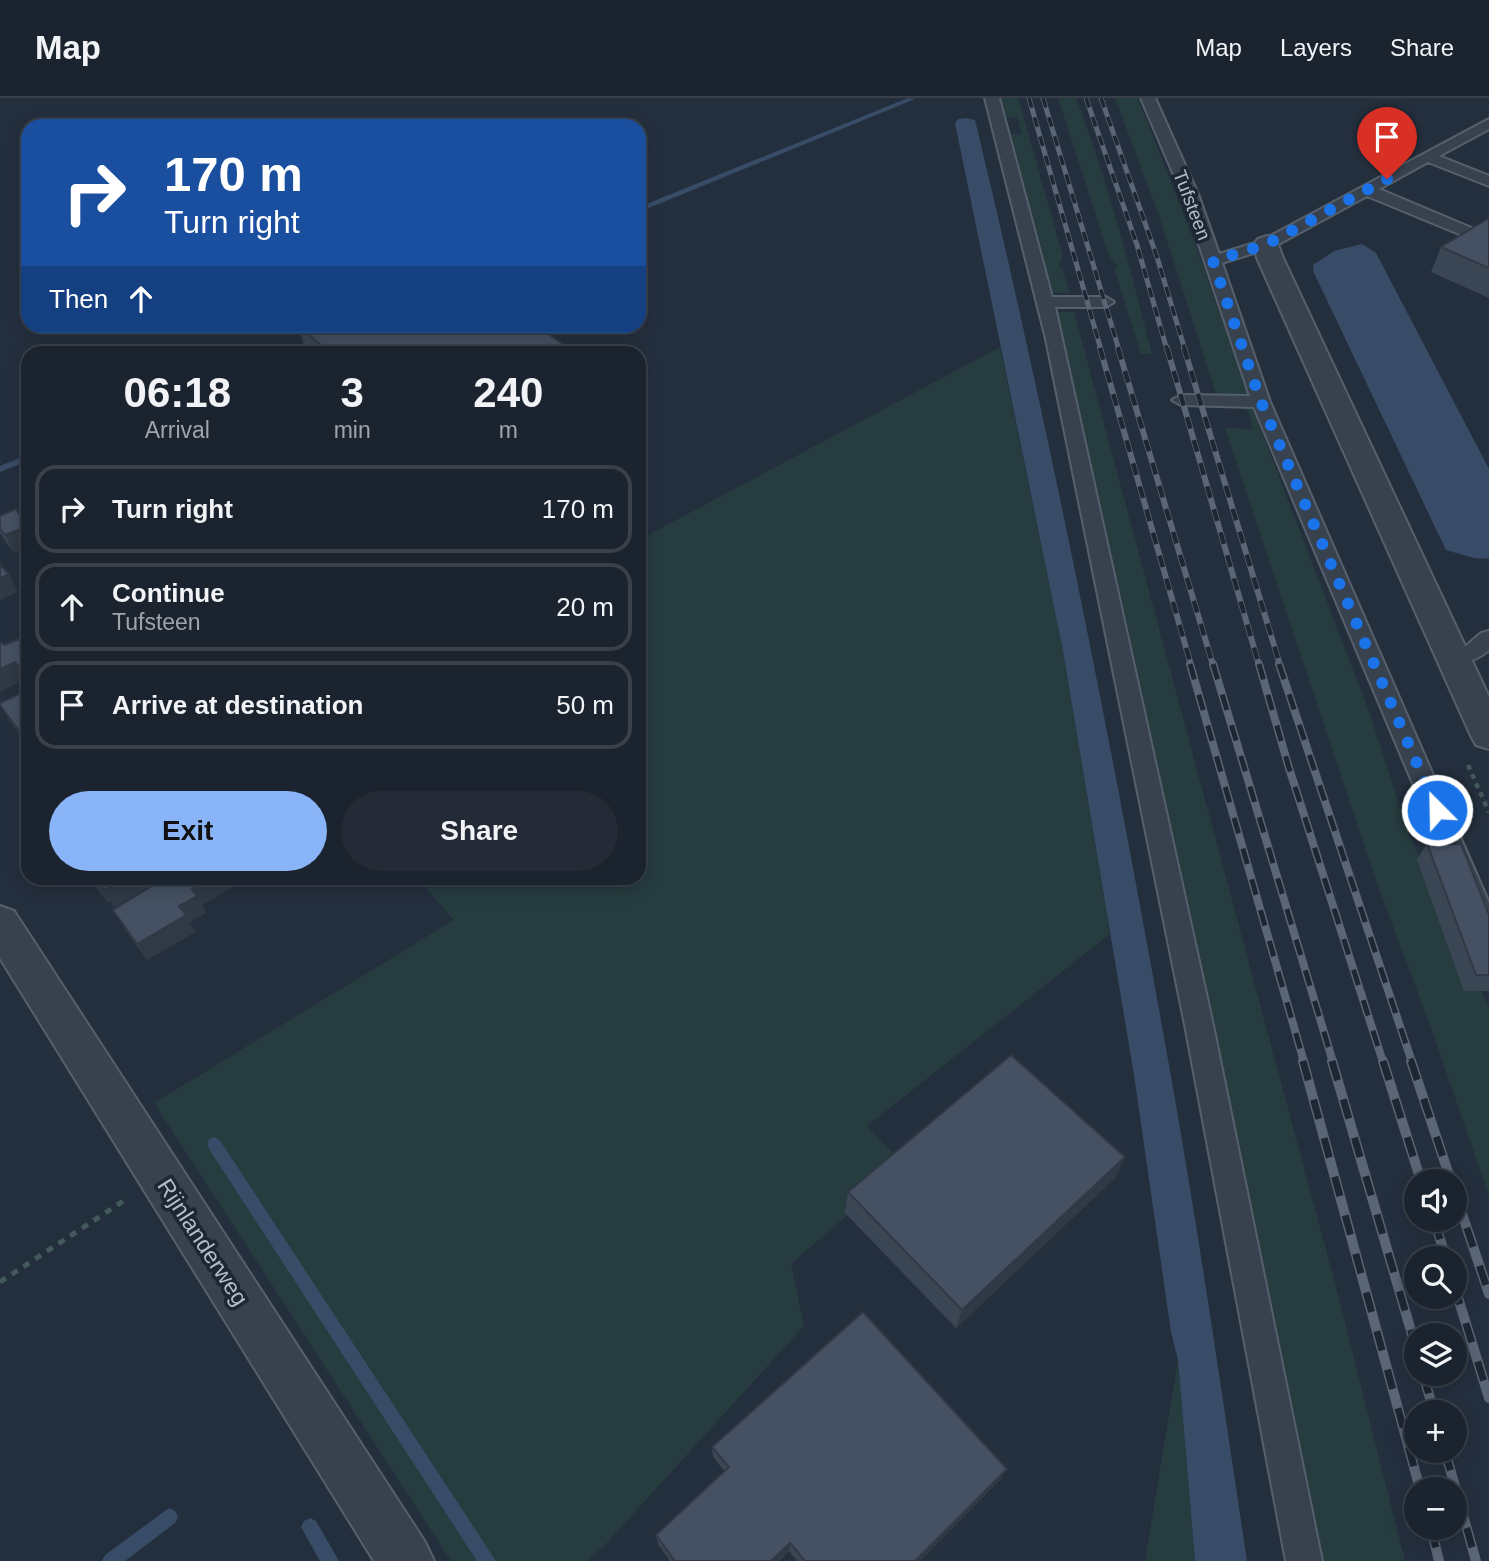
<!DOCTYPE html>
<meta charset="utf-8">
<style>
:root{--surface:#1b232e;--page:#242b36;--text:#f1f3f6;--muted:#a0a4aa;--line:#39404a;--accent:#8ab4f8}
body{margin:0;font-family:Arial,sans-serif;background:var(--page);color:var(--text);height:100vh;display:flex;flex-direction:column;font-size:26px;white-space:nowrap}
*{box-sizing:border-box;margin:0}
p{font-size:23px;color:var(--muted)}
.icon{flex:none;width:38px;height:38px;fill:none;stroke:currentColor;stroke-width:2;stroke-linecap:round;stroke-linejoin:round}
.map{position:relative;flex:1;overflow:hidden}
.side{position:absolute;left:21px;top:248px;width:625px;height:539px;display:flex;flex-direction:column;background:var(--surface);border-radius:21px;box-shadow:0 4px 18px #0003,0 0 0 2px var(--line)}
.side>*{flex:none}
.guide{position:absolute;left:21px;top:21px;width:625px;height:214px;border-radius:21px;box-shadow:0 4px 18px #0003,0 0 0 2px var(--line);background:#1a4fa0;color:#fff;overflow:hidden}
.controls{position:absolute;left:1404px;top:1071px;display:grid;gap:14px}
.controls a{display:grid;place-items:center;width:63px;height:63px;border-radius:50%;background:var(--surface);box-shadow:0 4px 18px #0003,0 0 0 2px var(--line);font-size:35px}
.pin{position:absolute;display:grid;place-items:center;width:60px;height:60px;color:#fff;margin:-72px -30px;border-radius:50% 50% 50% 0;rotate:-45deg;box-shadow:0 0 7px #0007}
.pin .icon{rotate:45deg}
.me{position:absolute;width:77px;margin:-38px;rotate:337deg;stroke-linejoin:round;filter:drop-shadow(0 0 5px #0008)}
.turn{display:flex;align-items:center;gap:24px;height:147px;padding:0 28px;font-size:32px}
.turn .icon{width:91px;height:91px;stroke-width:2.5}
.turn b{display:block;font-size:49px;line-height:60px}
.then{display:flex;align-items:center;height:66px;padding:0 28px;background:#0003;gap:14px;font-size:26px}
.eta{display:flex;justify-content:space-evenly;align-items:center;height:119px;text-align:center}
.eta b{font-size:42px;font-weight:800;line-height:49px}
.primary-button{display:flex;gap:14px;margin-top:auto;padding:14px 28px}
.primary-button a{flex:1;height:80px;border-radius:42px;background:var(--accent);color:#111;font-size:28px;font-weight:800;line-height:80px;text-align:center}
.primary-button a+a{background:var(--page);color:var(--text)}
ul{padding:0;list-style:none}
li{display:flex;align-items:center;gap:21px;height:88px;margin:0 14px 10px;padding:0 14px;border:4px solid var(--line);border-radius:21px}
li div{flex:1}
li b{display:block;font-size:26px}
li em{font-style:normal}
header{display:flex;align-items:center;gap:42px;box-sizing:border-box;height:98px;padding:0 35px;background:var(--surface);border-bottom:2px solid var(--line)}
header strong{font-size:33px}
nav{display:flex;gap:38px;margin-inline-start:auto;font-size:24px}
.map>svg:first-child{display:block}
</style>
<header>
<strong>Map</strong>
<nav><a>Map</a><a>Layers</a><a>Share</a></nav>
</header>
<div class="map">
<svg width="1489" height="1463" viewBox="0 0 1489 1463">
<rect width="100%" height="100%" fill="#242f3e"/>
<path fill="#263c3f" d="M997,0H1018L1063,158L1058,168L1062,170L1070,195H1052L1008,36H1022L1018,20L1003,19Z
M1058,0H1076C1108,84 1130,169 1152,256H1141L1114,170L1118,168L1109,158Z
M1115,0H1138L1196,148L1248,296H1216L1159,118Z
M1057,214H1074L1339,1200L1405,1463H1319L1141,590Z
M1000,249L1063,553L1110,836L867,1028L905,1067L791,1166L804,1228L605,1447L587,1463H451L154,1005L454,822L418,781L639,780V442Z
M1247,311H1253L1370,616L1408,734L1489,910V1098L1431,930L1380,794L1225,330L1253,331Z
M1178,1262L1195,1463H1145Z"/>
<path fill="#394c67" d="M966,20L975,22L976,26C1052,342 1115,663 1172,984C1200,1143 1223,1303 1247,1463H1195L1178,1262L1171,1234L1134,977L1063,553L955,25L958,21Z
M1362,146L1376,155L1489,371V461L1474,460L1446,452L1314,175L1313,167L1334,153Z"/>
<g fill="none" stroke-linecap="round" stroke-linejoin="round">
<path fill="#394c67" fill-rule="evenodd" d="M908,0L915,1L639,114V109Z
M319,239L322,240V244L296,256H283Z
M28,357V363L0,374V368Z
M214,1039L219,1041L496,1463H477L209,1051L207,1046L209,1041Z
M169,1410L175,1413L178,1419L175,1425L125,1463H102L105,1457Z
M310,1420L316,1423L339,1463H320L301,1429L304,1423Z"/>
<defs>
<path id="service" d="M985,0H999L1052,199H1106L1114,204L1106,209H1055L1213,927L1322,1463H1286L1185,927L1046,241Z
M1141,0H1155L1198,96L1219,156L1261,143L1489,21V31L1439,58L1489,78V88L1428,64L1379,91L1481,134L1483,137L1481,140H1469L1367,98L1273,149L1222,165L1270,304L1489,805V846L1480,843L1476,835L1254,309L1181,307L1172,302L1181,297L1250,298L1182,96Z
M1489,533V552C1475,564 1461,567 1443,561L1440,556L1443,551L1466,548L1481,535Z"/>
<path id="minor" d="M1267,138L1276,141L1283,160L1489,599V651L1476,647L1471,638L1257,160L1254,146L1258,141Z
M0,808L14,813L425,1444L434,1463H374L0,860Z"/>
</defs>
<use href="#service" stroke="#565f6c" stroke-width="4"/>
<use href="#minor" stroke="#565f6c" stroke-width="4"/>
<path stroke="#44595c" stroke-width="4.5" stroke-dasharray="5 5" stroke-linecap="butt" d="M1468,667L1489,714"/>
<path stroke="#44595c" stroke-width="5" stroke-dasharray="7 7" stroke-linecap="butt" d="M0,1184L125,1102"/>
<use href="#service" fill="#38414e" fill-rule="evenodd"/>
<use href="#minor" fill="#38414e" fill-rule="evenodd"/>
<defs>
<path id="rail-far3" d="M1029,0L1101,252
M1043,0L1119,252
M1086,0L1137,147L1167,252
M1101,0L1157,159L1185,252"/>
<path id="rail-far2" d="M1100,250L1191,567
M1118,250L1213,567
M1167,250L1259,567
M1184,250L1280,567"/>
<path id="rail-far1" d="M1190,566L1304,964
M1213,566L1333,964
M1259,566L1289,670L1383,964
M1279,566L1412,964"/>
<path id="rail" d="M1303,963L1420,1391
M1332,963L1416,1250
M1383,963L1421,1083
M1411,963L1451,1083
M1454,1092L1489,1196
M1434,1122L1446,1160
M1454,1187L1489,1300
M1423,1276L1434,1314
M1445,1353L1476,1463
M1431,1430L1439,1463"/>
</defs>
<use href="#rail-far3" stroke="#5a6575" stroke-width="5"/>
<use href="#rail-far2" stroke="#5a6575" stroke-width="6"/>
<use href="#rail-far1" stroke="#5a6575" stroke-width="8"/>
<use href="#rail" stroke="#5a6575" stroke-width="10"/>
<use href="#rail-far3" stroke="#1d2633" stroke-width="3.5" stroke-dasharray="10" stroke-linecap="butt"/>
<use href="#rail-far2" stroke="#1d2633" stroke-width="4.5" stroke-dasharray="12" stroke-linecap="butt"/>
<use href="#rail-far1" stroke="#1d2633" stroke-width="5" stroke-dasharray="16" stroke-linecap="butt"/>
<use href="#rail" stroke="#1d2633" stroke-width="7" stroke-dasharray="20" stroke-linecap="butt"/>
</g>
<path fill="#3b4654" d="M1489,120V200L1431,174L1441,149Z
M299,228L577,256H306Z
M28,416V451L27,450L14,455L0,435V418L21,419Z
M28,592V648L10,623L0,607Z
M1427,745L1489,817V893H1464L1417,762Z
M90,780H239L241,784L202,807L206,815L189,824L195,834L147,862L123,828L113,812L150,789V788L114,809L111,803L107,804Z
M1125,1059L1115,1080L956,1230L845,1115L848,1094Z
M712,1349L1001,1381L920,1463H797L789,1453L779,1463H670L658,1446L656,1437L725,1374L713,1359Z"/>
<path fill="#303945" d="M18,432L27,450L14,455L5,437Z
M9,476L18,494L0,502V480Z
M15,564L25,581L0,594V571Z
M28,567V585L20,571Z
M125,780H145L150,788L114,809L104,792Z
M150,780H189L157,798L148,782Z
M210,780H239L241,784L202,807L206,815L189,824L195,834L147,862L137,846L179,808L192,791Z
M101,786L111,803L107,804L97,788Z
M1125,1059L1115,1080L956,1230L962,1212Z
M1007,1371L1001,1381L920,1463H915Z
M790,1445L789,1453L779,1463H771Z"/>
<path fill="#455162" stroke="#303945" stroke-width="2" d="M1489,120V170L1441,149Z
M299,228H537L577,256H331Z
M246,253L249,256H239Z
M16,411L21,419L28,416V446L18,432L5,437L0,431V418Z
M0,467L9,476L0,480Z
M19,541L28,553V567L20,571L15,564L0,571V546L2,545L4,547Z
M28,592V645L0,607V605Z
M1427,745L1461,746L1489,817V877H1476Z
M92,780H125L104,792L101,786L97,788Z
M165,780H210L192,791L197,798L179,808L186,817L137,846L113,812Z
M1011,957L1125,1059L962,1212L848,1094Z
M863,1214L1007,1371L915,1463H805L790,1445L771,1463H675L656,1437L729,1369L712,1349Z"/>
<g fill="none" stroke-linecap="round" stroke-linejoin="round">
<path stroke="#1a73e8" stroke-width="12" stroke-dasharray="0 21.6" d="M1387,81L1267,146L1213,163L1261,304L1437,712"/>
</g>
<g text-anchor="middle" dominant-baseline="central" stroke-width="7" stroke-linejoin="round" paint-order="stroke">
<g font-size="19" fill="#b4bcc9" stroke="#1d2633">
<text transform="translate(1192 107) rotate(69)">Tufsteen</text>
</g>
<g font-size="23" fill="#b4bcc9" stroke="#1d2633">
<text transform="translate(203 1144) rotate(57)">Rijnlanderweg</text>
</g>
</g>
</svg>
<div class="controls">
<a><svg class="icon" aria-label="sound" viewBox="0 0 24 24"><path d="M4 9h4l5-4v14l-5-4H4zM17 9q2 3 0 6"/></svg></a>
<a><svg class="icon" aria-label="search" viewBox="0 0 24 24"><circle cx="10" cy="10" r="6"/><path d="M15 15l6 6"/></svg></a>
<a><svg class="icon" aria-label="layers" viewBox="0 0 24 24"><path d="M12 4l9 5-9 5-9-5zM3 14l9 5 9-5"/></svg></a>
<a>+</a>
<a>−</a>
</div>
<div class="pin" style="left:1387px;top:81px;background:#d93025"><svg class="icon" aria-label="arrive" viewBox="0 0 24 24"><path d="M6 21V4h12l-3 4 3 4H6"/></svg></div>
<svg class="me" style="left:1437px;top:712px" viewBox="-20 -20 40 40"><circle r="17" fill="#1a73e8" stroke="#fff" stroke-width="3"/><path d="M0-11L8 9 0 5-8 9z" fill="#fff"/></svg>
<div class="guide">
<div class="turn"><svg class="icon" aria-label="right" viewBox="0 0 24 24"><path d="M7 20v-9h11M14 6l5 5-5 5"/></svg><div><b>170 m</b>Turn right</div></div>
<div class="then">Then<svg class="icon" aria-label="ahead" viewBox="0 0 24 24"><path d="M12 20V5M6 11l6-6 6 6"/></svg></div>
</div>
<section class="side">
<div class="eta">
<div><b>06:18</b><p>Arrival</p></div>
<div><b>3</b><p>min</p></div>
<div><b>240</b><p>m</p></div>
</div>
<ul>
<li><svg class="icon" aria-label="right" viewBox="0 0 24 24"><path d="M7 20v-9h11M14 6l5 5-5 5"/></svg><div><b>Turn right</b></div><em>170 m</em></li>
<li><svg class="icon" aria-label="ahead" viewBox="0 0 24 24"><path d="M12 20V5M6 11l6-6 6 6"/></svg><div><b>Continue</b><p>Tufsteen</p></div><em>20 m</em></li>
<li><svg class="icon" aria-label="arrive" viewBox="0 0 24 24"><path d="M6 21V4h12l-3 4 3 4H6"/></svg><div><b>Arrive at destination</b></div><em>50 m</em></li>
</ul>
<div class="primary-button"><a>Exit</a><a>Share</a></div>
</section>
</div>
